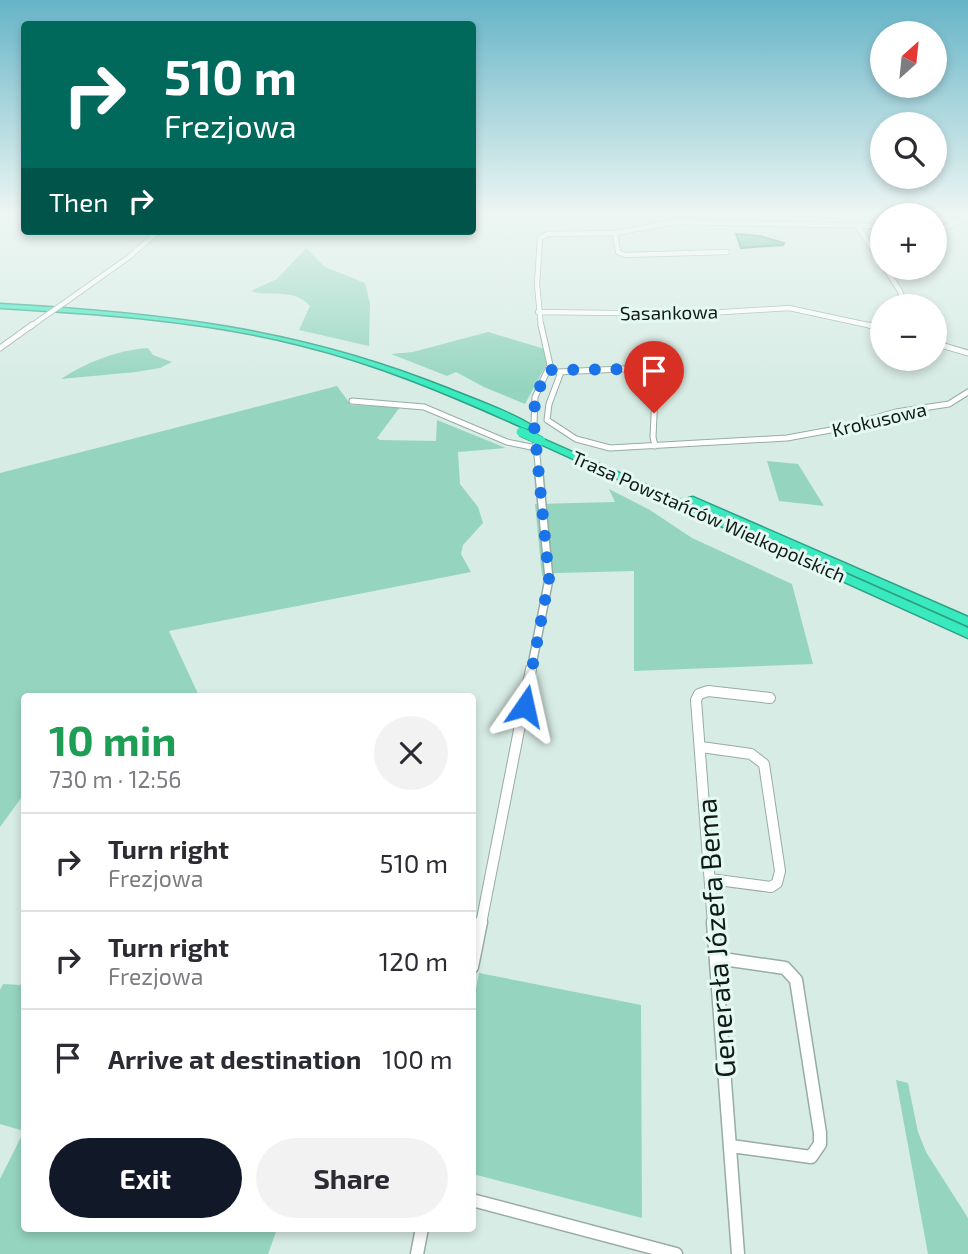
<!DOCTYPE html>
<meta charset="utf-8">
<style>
:root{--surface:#fff;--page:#f2f2f3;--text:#2b2b33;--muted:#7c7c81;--line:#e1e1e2;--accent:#111827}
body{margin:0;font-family:"Exo 2",sans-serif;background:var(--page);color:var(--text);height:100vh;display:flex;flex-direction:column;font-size:26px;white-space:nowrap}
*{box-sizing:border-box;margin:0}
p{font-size:23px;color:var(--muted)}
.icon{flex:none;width:38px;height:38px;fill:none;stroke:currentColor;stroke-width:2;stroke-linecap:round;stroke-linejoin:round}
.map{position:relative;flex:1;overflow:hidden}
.side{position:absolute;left:21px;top:693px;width:455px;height:539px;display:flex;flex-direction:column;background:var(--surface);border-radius:7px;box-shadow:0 4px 10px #0003}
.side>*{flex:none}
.guide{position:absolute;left:21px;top:21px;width:455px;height:214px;border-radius:7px;box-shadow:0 4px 10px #0003;background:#00695c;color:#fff;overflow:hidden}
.needle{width:46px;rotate:27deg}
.controls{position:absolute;left:870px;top:21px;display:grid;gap:14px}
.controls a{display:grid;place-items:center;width:77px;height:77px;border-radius:50%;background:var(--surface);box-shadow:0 4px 10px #0003;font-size:35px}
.pin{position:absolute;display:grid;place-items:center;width:60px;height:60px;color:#fff;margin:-72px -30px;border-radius:50% 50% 50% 0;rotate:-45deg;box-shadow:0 0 7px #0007}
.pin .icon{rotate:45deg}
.me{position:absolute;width:77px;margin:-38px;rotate:11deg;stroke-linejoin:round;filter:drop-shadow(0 0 5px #0008)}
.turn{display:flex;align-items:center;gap:24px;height:147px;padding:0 28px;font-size:32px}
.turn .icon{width:91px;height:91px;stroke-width:2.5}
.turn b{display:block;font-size:49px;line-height:60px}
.then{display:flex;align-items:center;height:66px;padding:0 28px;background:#0003;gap:14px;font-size:26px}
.round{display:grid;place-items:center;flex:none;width:74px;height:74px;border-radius:37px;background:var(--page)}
.summary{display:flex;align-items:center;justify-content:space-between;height:119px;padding:0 28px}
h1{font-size:42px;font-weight:700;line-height:52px;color:#1e9e55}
.cta{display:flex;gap:14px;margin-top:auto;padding:14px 28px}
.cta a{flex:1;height:80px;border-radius:42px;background:var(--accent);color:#fff;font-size:28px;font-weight:700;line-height:80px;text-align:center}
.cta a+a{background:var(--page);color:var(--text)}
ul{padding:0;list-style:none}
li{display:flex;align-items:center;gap:21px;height:98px;padding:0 28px;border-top:2px solid var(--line)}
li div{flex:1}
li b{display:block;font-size:26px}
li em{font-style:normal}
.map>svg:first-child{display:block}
</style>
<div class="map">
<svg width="968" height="1254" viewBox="0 0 968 1254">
<rect width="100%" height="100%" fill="#d7ece4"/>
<path fill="#95d5bf" d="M306,248L325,267L365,283L370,304L369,346L299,330L310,306C294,287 269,298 251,291L277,279Z
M488,332L545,349L546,365L525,404L484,387L456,372L447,376L391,354L413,352Z
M148,348L153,355L172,362L160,368L136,372L61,379C87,362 117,350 148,348Z
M337,386L351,405L400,407L377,438L380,440L436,441L437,420L506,448L458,452L460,484L478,507L483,523L463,545L461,554L471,572L169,631L199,696H24V794L0,827V473Z
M767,461L798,464L824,506L779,501Z
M609,489L650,510L692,538L792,584L813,664L634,671V571L557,573L542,576L535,504L615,502Z
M479,973L641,1005L642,1218L473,1174L472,1010Z
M24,978V1228L277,1229L268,1254H0V1179L24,1131L0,1124V990L3,984L20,985Z
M896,1080L908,1083L918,1132L926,1152L968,1218V1254H928Z"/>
<path fill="#44b495" stroke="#35866f" stroke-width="2" d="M736,234L760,236L784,243L783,245L741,248Z"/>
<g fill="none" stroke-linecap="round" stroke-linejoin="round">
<defs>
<path id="minor-far4" d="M933,212L939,218L956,222
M857,225L882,264
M934,229L946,227L968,217
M615,233L618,252L625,255L727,252
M885,268L900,291L905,306
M67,301L129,257L159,231
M538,312L693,314L789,308L877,327
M30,327L41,319
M541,327L537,284L540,238L548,234L615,233L675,222L882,226"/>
<path id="minor-far3" d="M869,325L882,328
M934,343L968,353
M0,348L32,325
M558,372L642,368L656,373L653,437L655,446
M561,372L549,404L547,420L576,439L610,448L787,438L836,429L896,412L949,404L968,392
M352,401L424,407L507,442L536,448
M539,476L534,424L535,397L550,365L541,325"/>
<path id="minor-far2" d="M531,670L549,579L539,474"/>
<path id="minor-far1" d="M701,747L751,754L764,764L780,871L777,883L771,887L710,879
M481,924L531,669
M713,924L696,700L699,694L708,691L770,698"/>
<path id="minor" d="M713,922L738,1254
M716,958L785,968L796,980L820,1133V1144L811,1157L731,1146
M472,967L481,922
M472,1200L676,1254
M417,1254L422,1228"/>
<path id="major" d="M963,212H968V218L966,217Z"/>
<path id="highway" d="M0,304C160,313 299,328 449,389C471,398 514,413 532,426L527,429L524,428C451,395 378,364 300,345C202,320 100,314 0,308Z
M541,438L968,628V638L538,443V439Z
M693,497L968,617V626L689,502V498Z"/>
</defs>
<use href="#minor-far4" stroke="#98aca4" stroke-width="6"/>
<use href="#minor-far3" stroke="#98aca4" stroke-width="7"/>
<use href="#minor-far2" stroke="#98aca4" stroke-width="10"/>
<use href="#minor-far1" stroke="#98aca4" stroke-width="12"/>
<use href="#minor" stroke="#98aca4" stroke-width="15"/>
<use href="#major" stroke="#2ca184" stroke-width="3"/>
<use href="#highway" stroke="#2ca184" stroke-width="3"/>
<use href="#minor-far4" stroke="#fff" stroke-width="4.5"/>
<use href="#minor-far3" stroke="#fff" stroke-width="5"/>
<use href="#minor-far2" stroke="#fff" stroke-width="7"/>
<use href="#minor-far1" stroke="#fff" stroke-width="10"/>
<use href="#minor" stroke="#fff" stroke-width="12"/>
<use href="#major" fill="#89f2d9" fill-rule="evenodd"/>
<use href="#highway" fill="#3aeabf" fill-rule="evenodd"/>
<defs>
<path id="minor-bridge" d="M41,319L67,301"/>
<path id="highway-bridge" d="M521,432L541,441"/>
</defs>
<use href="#minor-bridge" stroke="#98aca4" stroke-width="6" stroke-linecap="butt"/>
<use href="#highway-bridge" stroke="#2ca184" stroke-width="10" stroke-linecap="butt"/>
<use href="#minor-bridge" stroke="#fff" stroke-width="4.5"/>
<use href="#highway-bridge" stroke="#3aeabf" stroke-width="9"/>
</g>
<linearGradient id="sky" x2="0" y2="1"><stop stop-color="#66b4c7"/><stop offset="0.55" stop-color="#edf6f3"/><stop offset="1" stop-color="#edf6f3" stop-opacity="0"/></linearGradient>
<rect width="968" height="387" fill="url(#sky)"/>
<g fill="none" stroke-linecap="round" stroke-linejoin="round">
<path stroke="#1a73e8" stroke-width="12" stroke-dasharray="0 21.6" d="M525,706L549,579L534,424L535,397L548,370L648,369L656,373L654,413"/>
</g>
<g text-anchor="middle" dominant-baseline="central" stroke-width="6" stroke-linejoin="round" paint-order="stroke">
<g font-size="19" fill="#121917" stroke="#e4f9f2">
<text transform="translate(669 312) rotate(-1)">Sasankowa</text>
<text transform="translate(879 419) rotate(-13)">Krokusowa</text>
<text transform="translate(709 516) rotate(24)">Trasa Powstańców Wielkopolskich</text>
</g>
<g font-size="28" fill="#121917" stroke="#e4f9f2">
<text transform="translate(715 938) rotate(-94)">Generała Józefa Bema</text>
</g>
</g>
</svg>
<div class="controls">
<a><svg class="needle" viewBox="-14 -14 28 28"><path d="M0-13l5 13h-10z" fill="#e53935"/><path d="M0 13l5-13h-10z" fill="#7c7c81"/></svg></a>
<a><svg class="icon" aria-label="search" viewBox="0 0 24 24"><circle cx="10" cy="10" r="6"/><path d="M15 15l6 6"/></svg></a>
<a>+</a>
<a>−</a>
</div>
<div class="pin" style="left:654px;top:413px;background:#d93025"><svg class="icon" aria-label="arrive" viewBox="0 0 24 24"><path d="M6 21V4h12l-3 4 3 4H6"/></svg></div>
<svg class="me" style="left:525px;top:706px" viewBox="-20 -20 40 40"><path d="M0-17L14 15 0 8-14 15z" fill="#1a73e8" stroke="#fff" stroke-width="4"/></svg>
<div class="guide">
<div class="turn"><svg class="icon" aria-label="right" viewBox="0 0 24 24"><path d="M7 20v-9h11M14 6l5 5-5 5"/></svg><div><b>510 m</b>Frezjowa</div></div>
<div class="then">Then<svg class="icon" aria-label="right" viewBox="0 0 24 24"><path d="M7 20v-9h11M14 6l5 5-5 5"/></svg></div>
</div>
<section class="side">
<div class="summary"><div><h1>10 min</h1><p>730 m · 12:56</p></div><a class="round"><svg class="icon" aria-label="close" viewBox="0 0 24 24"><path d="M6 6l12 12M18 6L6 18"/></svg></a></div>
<ul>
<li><svg class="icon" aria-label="right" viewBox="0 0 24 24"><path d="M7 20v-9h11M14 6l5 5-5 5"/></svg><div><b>Turn right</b><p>Frezjowa</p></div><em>510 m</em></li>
<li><svg class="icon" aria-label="right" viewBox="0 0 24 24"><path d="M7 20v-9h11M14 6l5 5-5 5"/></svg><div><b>Turn right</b><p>Frezjowa</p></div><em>120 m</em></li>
<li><svg class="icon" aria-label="arrive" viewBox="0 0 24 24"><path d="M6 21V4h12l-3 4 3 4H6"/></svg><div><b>Arrive at destination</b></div><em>100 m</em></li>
</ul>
<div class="cta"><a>Exit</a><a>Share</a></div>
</section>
</div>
